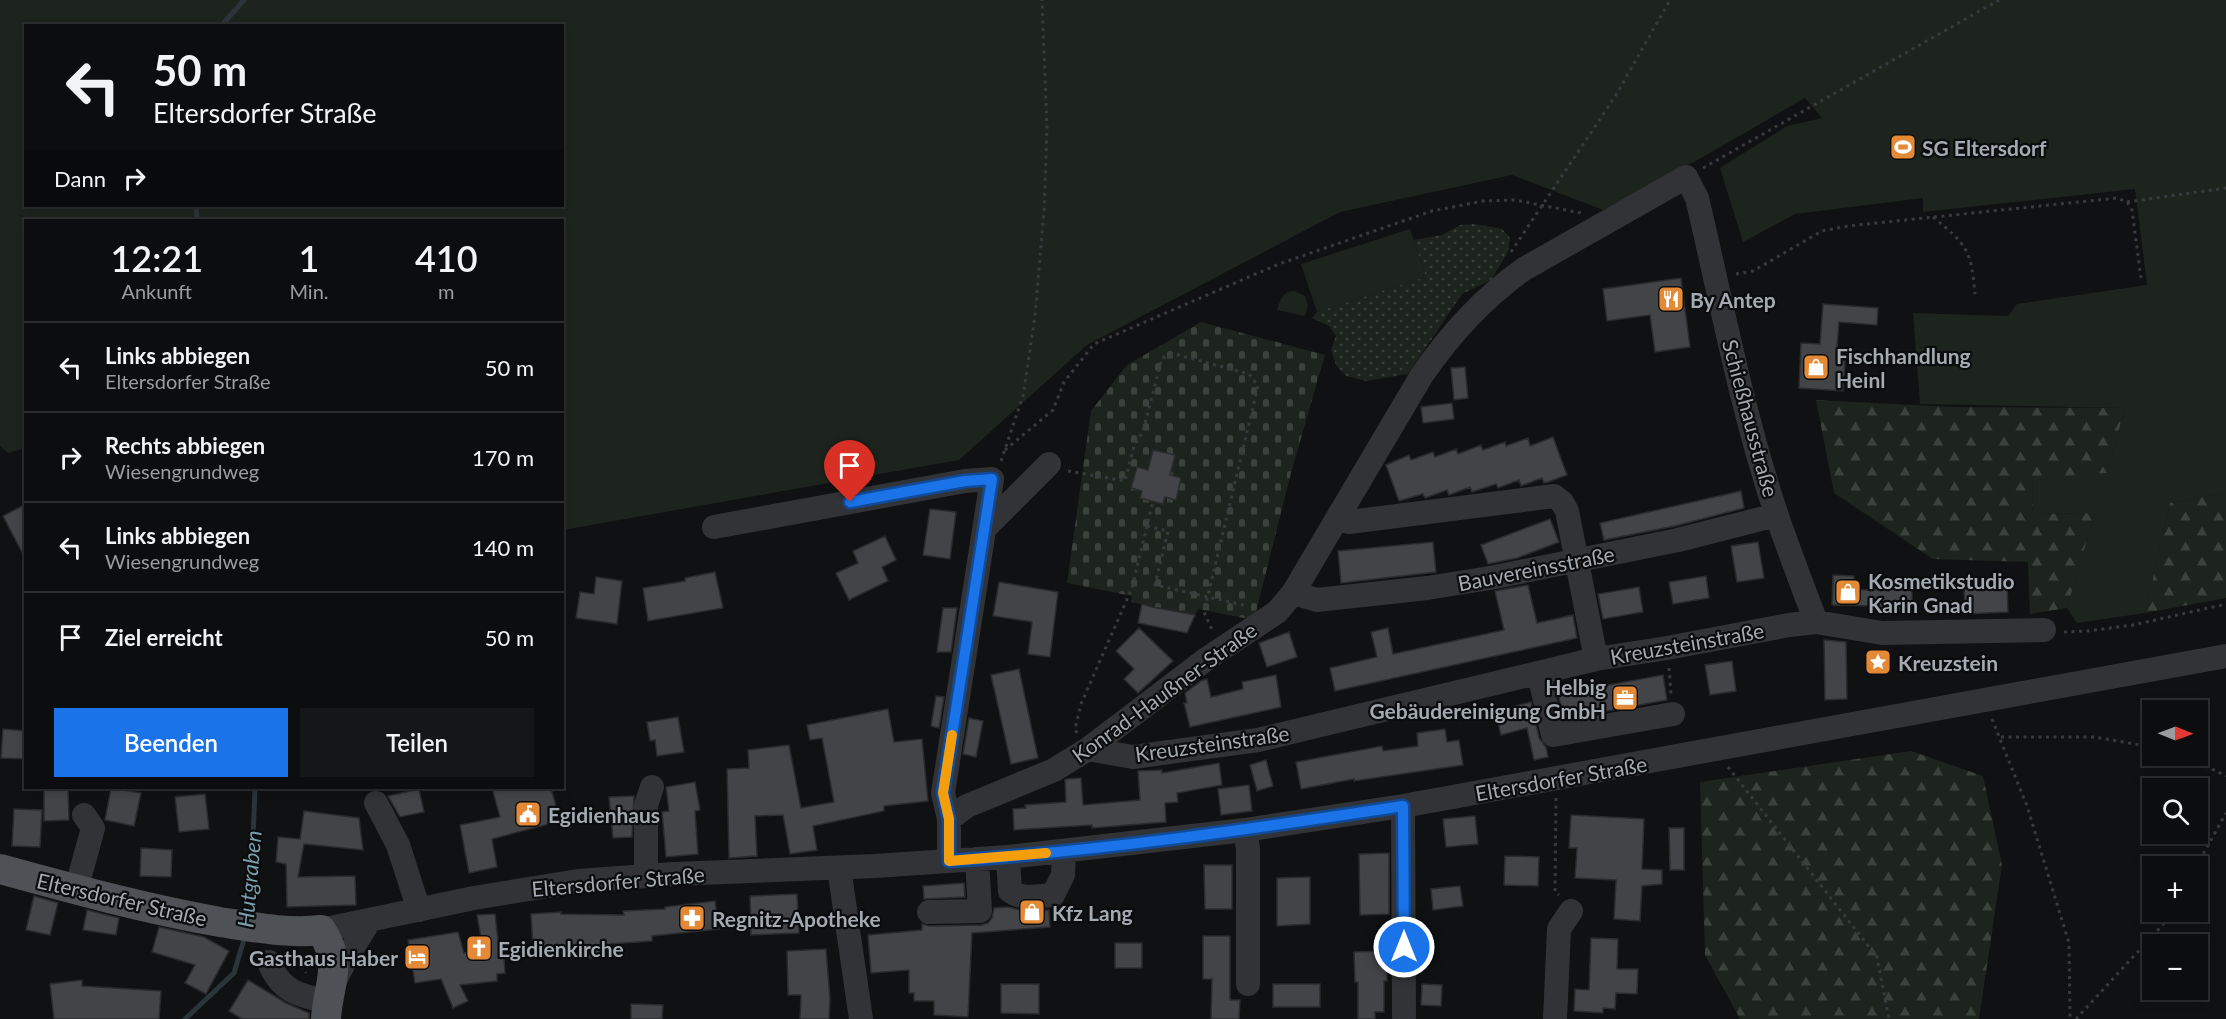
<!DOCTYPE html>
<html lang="de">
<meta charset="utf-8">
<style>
:root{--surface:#0c0d0e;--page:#151617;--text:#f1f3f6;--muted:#9a9c9e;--line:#2c2d2e;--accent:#1a73e8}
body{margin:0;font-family:Lato,sans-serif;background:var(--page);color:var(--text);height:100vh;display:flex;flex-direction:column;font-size:22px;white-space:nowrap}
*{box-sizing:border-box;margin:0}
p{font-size:20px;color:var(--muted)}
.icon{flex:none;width:33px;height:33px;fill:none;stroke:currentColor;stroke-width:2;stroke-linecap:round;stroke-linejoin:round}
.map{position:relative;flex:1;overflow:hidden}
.drawer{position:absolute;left:24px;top:219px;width:540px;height:570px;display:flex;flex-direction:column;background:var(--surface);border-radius:0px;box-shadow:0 3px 9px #0003,0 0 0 2px var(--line)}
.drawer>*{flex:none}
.hud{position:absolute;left:24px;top:24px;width:540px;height:183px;border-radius:0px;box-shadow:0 3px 9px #0003,0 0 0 2px var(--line);background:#0c0d0e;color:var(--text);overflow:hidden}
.needle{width:39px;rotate:91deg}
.buttons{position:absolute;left:2142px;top:700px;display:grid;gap:12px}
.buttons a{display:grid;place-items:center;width:66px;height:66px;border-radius:0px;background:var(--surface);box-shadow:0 3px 9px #0003,0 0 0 2px var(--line);font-size:30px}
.pin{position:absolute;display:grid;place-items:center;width:51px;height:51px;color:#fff;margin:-62px -26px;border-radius:50% 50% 50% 0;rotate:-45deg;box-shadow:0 0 6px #0007}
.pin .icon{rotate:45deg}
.me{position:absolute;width:66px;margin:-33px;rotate:0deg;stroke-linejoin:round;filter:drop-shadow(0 0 4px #0008)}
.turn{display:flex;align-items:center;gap:21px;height:126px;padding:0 30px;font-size:27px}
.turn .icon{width:78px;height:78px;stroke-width:2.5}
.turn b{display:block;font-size:42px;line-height:51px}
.then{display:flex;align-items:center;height:57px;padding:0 30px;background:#0003;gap:12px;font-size:22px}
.eta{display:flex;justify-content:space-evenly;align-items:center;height:102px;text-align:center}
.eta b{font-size:36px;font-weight:600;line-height:42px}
.action{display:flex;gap:12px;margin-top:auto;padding:12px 30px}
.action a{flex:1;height:69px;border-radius:0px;background:var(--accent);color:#fff;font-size:24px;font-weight:600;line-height:69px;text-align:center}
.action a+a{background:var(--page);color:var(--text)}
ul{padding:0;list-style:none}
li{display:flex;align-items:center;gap:18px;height:90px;padding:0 30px;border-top:2px solid var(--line)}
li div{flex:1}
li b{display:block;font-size:22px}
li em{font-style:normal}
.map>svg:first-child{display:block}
</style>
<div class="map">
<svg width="2226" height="1019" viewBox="0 0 2226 1019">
<defs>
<pattern id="forest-firs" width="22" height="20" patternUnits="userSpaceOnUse" patternTransform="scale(1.5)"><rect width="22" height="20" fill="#1d241d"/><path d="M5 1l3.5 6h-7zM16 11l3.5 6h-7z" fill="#3b413b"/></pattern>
<pattern id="cemetery-stones" width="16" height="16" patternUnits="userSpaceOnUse" patternTransform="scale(1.5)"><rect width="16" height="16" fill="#1d241d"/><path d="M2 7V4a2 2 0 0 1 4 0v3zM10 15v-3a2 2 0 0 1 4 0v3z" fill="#3b413b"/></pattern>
<pattern id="park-dots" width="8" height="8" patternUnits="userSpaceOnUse" patternTransform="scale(1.5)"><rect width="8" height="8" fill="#1d241d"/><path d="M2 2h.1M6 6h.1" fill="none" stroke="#3b413b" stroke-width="1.8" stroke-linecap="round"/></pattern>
</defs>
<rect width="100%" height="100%" fill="#101112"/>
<path fill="#1d241d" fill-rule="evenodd" d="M0,0H2226V493L2170,503L2145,613L2077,623L2067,608L2095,513L2033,514L2032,478L2107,473L2125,408L1920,404L1913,313L2008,316L2017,304L2147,285L2135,189L1923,212V198L1795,214L1743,242L1720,168L1787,126L1822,118L1805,98L1696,161L1603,210L1512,175L1340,212L1087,345L959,460L563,530L562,220H26L25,448L8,453L0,446ZM26,26H562V206H26Z
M1410,229L1426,277L1317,312L1301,264Z
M1294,291L1305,296L1308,306L1305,316L1277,310C1281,299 1282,292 1294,291Z"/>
<path fill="url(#forest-firs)" d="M1816,400L1952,407L2125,408L2107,473L2032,479L2033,514L2095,513L2067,608L2030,614L2028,562L1933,559L1834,493Z
M2226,493V598L2145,613L2170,503Z
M1911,751L1983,776L2002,865L1979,1019H1740L1705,955L1700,782Z"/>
<path fill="url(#cemetery-stones)" d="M1201,322L1325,355L1291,473L1254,620L1198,609L1195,615L1131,602L1132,596L1067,583L1091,411L1127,365Z"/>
<path fill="url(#park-dots)" d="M1475,224L1502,229L1510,238L1508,252L1491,280L1462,294L1408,374L1366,381L1346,376L1336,365L1331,350L1336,336L1329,326L1312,318L1317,312L1426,277L1414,240L1442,235L1460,225Z"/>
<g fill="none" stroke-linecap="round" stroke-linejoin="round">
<path stroke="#2b3539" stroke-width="5" d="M221,26L244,0
M196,206L197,220
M250,918L255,788
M185,1019L234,973L245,936"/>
</g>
<path fill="#424447" stroke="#2a2b2e" stroke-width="1.5" d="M1681,278L1690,347L1655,352L1650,315L1607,321L1603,289Z
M1823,304L1878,308L1877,325L1839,322L1836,360L1845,361L1843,391L1799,388L1801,343L1820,344Z
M1465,367L1468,398L1454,400L1451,368Z
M1452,403L1454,419L1423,423L1421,407Z
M1553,437L1567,475L1548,482L1544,483L1542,478L1521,486L1519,480L1498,488L1496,484L1472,492L1470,487L1449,495L1447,490L1425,498L1423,494L1399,501L1386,465L1409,455L1411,460L1433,452L1435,457L1456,449L1458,454L1481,445L1483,450L1505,442L1506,446L1528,438L1530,446Z
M1153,450L1175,455L1170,475L1181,478L1176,500L1165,497L1163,504L1140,498L1142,491L1131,488L1137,467L1148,470Z
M1741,491L1744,508L1675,526L1604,540L1600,523Z
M26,504V560L3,516Z
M930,509L956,512L950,559L923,555Z
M1550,519L1559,542L1517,558L1488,564L1481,545Z
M885,536L896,560L882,567L888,581L849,600L836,573L858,563L853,551Z
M1433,542L1436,572L1341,583L1338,551Z
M1758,542L1764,578L1737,582L1731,546Z
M715,572L723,608L648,621L643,588L685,581V578Z
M1833,575L1854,576V590L1912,589V610L1878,611V606L1832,605Z
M1706,576L1709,598L1673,604L1669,582Z
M596,577L622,581L617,624L576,618L580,592L594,594Z
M999,582L1058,592L1050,657L1028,654L1032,622L993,616Z
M2007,584L2008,612L1965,614L1964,586Z
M1528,585L1537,623L1573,615L1577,638L1335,691L1330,668L1377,657L1371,632L1388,628L1393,654L1504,630L1495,591Z
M1639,587L1643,612L1603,619L1598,594Z
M1142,604L1152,607L1195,615L1187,633L1138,623Z
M943,608H957L951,652H937Z
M1139,628L1173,661L1138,693L1124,679L1134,669L1116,651Z
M1289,632L1297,657L1267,667L1259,643Z
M1824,640L1846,642L1847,699L1825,700Z
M1732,661L1736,691L1710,695L1705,665Z
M1019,669L1038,758L1011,764L991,675Z
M1276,675L1281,707L1190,727L1184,703H1187L1185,693L1201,681L1207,679L1211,697L1243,689L1242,682Z
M1663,675L1667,700L1564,719L1558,694Z
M936,696L944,697L939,728L931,726Z
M1531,702L1539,738L1546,747L1548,757L1534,760L1527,728L1501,735L1495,711Z
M888,709L894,742L922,739L928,801L884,806V811L813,826L817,850L790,854L783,815L755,816L757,856L729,858L727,769L749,768L748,750L789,745L801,808L834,802L822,738L810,740L807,725Z
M678,717L684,752L657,756L655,740L650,741L647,722Z
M969,718L983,721L976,757L963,754Z
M3,729L26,731V759L1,758Z
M1445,729L1447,742L1459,740L1463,765L1354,781V779L1301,789L1296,762L1382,746L1383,751L1418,746L1417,733Z
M1266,760L1273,786L1257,791L1250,765Z
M1219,763L1222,785L1177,793L1178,802L1165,803L1166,822L1092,828V825L1014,830L1013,809L1026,808L1025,805L1066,802L1065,780L1067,779L1081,778L1083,805L1140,800L1138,771L1162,770V773Z
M695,782L700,810L695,811L698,854L666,857L662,812L669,811L666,787Z
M1249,785L1252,811L1221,815L1218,789Z
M44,788H68L69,820L44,821Z
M111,788L141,793L134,826L105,820Z
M492,788H551L560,821L492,839L497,867L469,873L460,825L500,817Z
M419,789L424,812L400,817L388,796Z
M205,794L209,829L179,832L175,797Z
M634,796L632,837L613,838L609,797Z
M14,809L42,810L40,847L12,846Z
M304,811L359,818L363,850L304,844L298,877L355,876L356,905L287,907L286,864L276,862L278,837L300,839Z
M1571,815L1644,819L1642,869L1662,870V884L1642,886L1640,921L1614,919L1616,880L1575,878L1577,848H1569Z
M1475,816L1478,844L1446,847L1443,819Z
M1669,828H1684V870H1670Z
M141,848L172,850L171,877L140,876Z
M1389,853V914L1360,915L1359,854Z
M1505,856L1539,857L1538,886L1504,885Z
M1204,865H1232V909H1205Z
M1310,877V924L1277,926V878Z
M964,883L965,897L924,899L923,886Z
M1460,886L1463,906L1433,910L1431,889Z
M797,894L799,933L751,935L750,896Z
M34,896L58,903L50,935L26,930Z
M715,901L719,929L652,936V941L610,944V958H583V946L533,949L531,914L561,912V914L624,915L623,911L665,909V907Z
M1008,907L1024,911L1049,910L1050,927L972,933L968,1017L934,1015V1001H914V993H909V970L871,973L868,935L922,930V924L929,926L981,925L988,923L992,918L994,908Z
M87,910L119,918L116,935L83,930Z
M495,914L500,958H504L505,973L497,974V981L460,985L468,1001L453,1008L441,979L415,983L408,940L458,932L464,953L483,949L477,915Z
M159,927L204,937L229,951L206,994L185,983L195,965L152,952Z
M1203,936H1230V1000H1240L1239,1019H1211L1212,979H1203Z
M1591,938L1618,939L1617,969H1638L1637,994L1616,993L1615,1009L1603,1008V1013L1574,1011L1575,989L1589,990Z
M1115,943H1142V968H1115Z
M826,949L830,999L829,1019H800L801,995H788L787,951Z
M1386,951L1387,981H1384V1012H1375V1019H1358V982H1355L1354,952Z
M82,980V986L161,991L159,1019H54L50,984Z
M248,980L286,1003L309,1013V1019H242L229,1011Z
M1001,984H1039V1014L1001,1013Z
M1273,984H1320V1007H1273Z
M1422,984L1442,985L1441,1006L1421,1005Z
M631,1004L663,1005L662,1019H631Z"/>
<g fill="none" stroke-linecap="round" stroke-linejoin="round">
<path stroke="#383a3d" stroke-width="3" stroke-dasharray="3 4.5" stroke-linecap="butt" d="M1703,168L1999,0
M2127,202L2226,188
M1933,217C1967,245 1971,249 1975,294
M1511,252L1616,95L1670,0
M1736,274L1753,271L1822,231L1848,226L2117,198L2127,202L2132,210L2141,278
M1005,450L1053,410L1064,382L1094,344L1279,264L1432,211L1483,201L1515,200L1581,213
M1001,461L1023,396L1035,316L1044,211L1047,128L1042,0
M1068,471L1125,481L1134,446L1143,431L1162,358L1175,354L1249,374L1258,386L1204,612L1212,630
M1147,526L1168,531L1155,585L1248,606
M2064,632L2088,631L2133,625L2226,604
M1669,668L1671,694
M1992,719L2027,806L2069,943L2070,1019
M1077,733L1075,729L1081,704L1132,588L1153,501
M2001,737H2094L2152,747
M2185,756L2226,776
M1728,767L1877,957L1889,1019
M1556,798L1555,892L1559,895
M2196,867L2226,813
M298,959L306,973
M2076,1019L2167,920L2171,912"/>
<path stroke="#323336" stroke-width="24" d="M1338,517L1349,522L1554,496L1562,502L1567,511L1596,659
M714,527L965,481L992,479L943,793L949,819V861
M985,528L1049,464
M1293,593L1317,600L1427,588L1490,578L1678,540L1776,515
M1539,674L1553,735L1673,714
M1088,749L1133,757L1258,740L1596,659L1667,648L1789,625L1816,622L1882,633L2044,630
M376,803L398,845L419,910
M1403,806L1404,1017
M949,819L967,806L1054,770L1088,749L1205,660L1277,612L1293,593L1422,375C1451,333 1483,298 1524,269L1686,177L1697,198C1722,304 1742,412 1777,516C1789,551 1803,587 1816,622
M1245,830L1248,849V984
M1008,857L1010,891C1022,900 1038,896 1053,895L1063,875L1064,852
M839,868L861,1019
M646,876V805L652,787
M76,890L93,828L84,815
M929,912L980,911L977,859
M321,930L474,898L578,881L674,874L875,866L1008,857L1245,830L1403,806L2226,656
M269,962C280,991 299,996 327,1001
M334,983L348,955L370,920
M1555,1019L1559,929L1571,911"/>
<path stroke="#4e5155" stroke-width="30" d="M0,869C73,889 146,909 220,922C253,927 288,934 321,930C344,965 328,983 326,1019"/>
</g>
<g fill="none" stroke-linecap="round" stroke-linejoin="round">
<defs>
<path id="route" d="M850,502L965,481L992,479L943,793L949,819V861C1101,851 1252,829 1403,806L1404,947"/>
</defs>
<use href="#route" stroke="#114b97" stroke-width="15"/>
<use href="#route" stroke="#1a73e8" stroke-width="10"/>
<path stroke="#f59e0b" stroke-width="10" d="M952,735L943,793L949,819V861L1046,853"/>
</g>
<defs>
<symbol id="stadium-square" viewBox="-11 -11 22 22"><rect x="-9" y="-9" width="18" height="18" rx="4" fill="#e48936" stroke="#0b0c0d"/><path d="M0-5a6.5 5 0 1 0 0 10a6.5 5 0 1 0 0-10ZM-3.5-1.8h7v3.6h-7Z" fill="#fff"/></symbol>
<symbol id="restaurant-square" viewBox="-11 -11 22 22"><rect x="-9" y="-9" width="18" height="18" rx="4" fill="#e48936" stroke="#0b0c0d"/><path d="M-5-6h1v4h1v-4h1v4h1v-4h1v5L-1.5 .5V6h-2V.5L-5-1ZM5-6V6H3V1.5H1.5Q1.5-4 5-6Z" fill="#fff"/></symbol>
<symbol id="shop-square" viewBox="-11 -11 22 22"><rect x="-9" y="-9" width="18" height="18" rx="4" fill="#e48936" stroke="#0b0c0d"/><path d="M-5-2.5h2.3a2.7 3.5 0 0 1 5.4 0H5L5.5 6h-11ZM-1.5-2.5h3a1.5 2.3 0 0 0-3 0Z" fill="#fff"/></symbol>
<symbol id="sight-square" viewBox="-11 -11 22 22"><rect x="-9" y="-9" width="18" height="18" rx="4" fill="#e48936" stroke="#0b0c0d"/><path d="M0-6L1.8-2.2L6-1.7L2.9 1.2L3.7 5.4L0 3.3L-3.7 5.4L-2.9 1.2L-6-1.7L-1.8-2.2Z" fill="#fff"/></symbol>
<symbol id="office-square" viewBox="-11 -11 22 22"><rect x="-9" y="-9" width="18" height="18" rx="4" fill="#e48936" stroke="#0b0c0d"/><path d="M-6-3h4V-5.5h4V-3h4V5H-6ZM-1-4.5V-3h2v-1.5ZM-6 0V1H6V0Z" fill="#fff"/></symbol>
<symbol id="civic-square" viewBox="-11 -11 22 22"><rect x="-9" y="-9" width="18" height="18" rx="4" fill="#e48936" stroke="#0b0c0d"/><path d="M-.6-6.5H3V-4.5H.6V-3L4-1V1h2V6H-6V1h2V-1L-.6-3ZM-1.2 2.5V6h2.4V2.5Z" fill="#fff"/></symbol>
<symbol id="pharmacy-square" viewBox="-11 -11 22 22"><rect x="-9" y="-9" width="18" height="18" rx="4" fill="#e48936" stroke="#0b0c0d"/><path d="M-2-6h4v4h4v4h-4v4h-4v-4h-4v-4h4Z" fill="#fff"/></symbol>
<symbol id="church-square" viewBox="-11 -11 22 22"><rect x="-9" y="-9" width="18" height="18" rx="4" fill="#e48936" stroke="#0b0c0d"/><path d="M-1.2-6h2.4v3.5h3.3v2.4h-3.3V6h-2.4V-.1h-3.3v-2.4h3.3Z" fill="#fff"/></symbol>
<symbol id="hotel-square" viewBox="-11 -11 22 22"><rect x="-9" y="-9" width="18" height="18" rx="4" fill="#e48936" stroke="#0b0c0d"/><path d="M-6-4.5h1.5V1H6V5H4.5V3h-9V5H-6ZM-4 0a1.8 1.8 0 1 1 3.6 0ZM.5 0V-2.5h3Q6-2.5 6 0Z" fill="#fff"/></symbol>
</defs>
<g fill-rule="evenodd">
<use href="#stadium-square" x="1888" y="132" width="30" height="30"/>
<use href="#restaurant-square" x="1656" y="284" width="30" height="30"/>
<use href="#shop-square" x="1801" y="352" width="30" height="30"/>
<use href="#shop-square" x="1833" y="577" width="30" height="30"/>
<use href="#sight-square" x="1863" y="647" width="30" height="30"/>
<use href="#office-square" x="1610" y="683" width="30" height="30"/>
<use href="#civic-square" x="513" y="799" width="30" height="30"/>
<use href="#shop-square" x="1017" y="897" width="30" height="30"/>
<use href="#pharmacy-square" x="677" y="903" width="30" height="30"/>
<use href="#church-square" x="464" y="933" width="30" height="30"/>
<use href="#hotel-square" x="402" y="942" width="30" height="30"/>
</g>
<g text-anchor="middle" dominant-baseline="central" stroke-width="4.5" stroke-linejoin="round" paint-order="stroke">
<g font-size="21" font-weight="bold" fill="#a3aab1" stroke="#0b0c0d" text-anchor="start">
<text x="1922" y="147">SG Eltersdorf</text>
<text x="1690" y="299">By Antep</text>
<text x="1836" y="355">Fischhandlung<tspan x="1836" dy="24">Heinl</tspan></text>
<text x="1868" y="580">Kosmetikstudio<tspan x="1868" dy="24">Karin Gnad</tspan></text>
<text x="1898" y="662">Kreuzstein</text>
<text x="1606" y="686" text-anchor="end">Helbig<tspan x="1606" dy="24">Gebäudereinigung GmbH</tspan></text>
<text x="548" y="814">Egidienhaus</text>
<text x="1052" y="912">Kfz Lang</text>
<text x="712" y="918">Regnitz-Apotheke</text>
<text x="498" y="948">Egidienkirche</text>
<text x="398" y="957" text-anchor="end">Gasthaus Haber</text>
</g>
<g font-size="21" fill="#a3aab1" stroke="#0b0c0d">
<text transform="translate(1751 418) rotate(75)">Schießhausstraße</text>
<text transform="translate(1536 568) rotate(-11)">Bauvereinsstraße</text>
<text transform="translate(1687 643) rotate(-10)">Kreuzsteinstraße</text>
<text transform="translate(1164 692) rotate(-36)">Konrad-Haußner-Straße</text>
<text transform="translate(1212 743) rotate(-8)">Kreuzsteinstraße</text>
<text transform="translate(1561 778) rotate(-10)">Eltersdorfer Straße</text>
<text transform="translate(618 881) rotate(-5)">Eltersdorfer Straße</text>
<text transform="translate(122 899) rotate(13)">Eltersdorfer Straße</text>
</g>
<g font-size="22" font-style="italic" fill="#7b9eab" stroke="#0b0c0d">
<text transform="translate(249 879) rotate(-85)">Hutgraben</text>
</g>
</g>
</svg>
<div class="buttons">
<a><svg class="needle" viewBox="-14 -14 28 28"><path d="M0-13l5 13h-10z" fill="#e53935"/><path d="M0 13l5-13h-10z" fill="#9a9c9e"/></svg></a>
<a><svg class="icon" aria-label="search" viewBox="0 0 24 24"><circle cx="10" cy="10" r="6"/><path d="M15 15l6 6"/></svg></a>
<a>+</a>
<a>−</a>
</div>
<div class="pin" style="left:850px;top:502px;background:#d93025"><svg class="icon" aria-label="arrive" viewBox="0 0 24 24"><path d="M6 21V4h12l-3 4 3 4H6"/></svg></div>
<svg class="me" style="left:1404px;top:947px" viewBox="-20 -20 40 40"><circle r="17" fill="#1a73e8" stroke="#fff" stroke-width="3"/><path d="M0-11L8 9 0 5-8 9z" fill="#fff"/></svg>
<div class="hud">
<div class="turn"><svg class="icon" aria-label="left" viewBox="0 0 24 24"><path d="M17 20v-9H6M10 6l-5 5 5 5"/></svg><div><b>50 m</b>Eltersdorfer Straße</div></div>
<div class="then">Dann<svg class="icon" aria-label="right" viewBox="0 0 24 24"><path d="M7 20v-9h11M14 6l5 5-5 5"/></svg></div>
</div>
<section class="drawer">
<div class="eta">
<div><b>12:21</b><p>Ankunft</p></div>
<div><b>1</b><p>Min.</p></div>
<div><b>410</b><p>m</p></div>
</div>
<ul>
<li><svg class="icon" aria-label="left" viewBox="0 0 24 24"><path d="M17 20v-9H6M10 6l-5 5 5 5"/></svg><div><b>Links abbiegen</b><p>Eltersdorfer Straße</p></div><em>50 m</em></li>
<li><svg class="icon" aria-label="right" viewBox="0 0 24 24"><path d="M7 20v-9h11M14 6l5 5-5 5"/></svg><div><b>Rechts abbiegen</b><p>Wiesengrundweg</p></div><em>170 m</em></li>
<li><svg class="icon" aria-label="left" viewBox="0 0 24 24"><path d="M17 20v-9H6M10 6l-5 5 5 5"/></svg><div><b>Links abbiegen</b><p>Wiesengrundweg</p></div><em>140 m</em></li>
<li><svg class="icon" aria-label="arrive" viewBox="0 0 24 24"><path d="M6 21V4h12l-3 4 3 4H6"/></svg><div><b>Ziel erreicht</b></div><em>50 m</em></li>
</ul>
<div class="action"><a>Beenden</a><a>Teilen</a></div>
</section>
</div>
